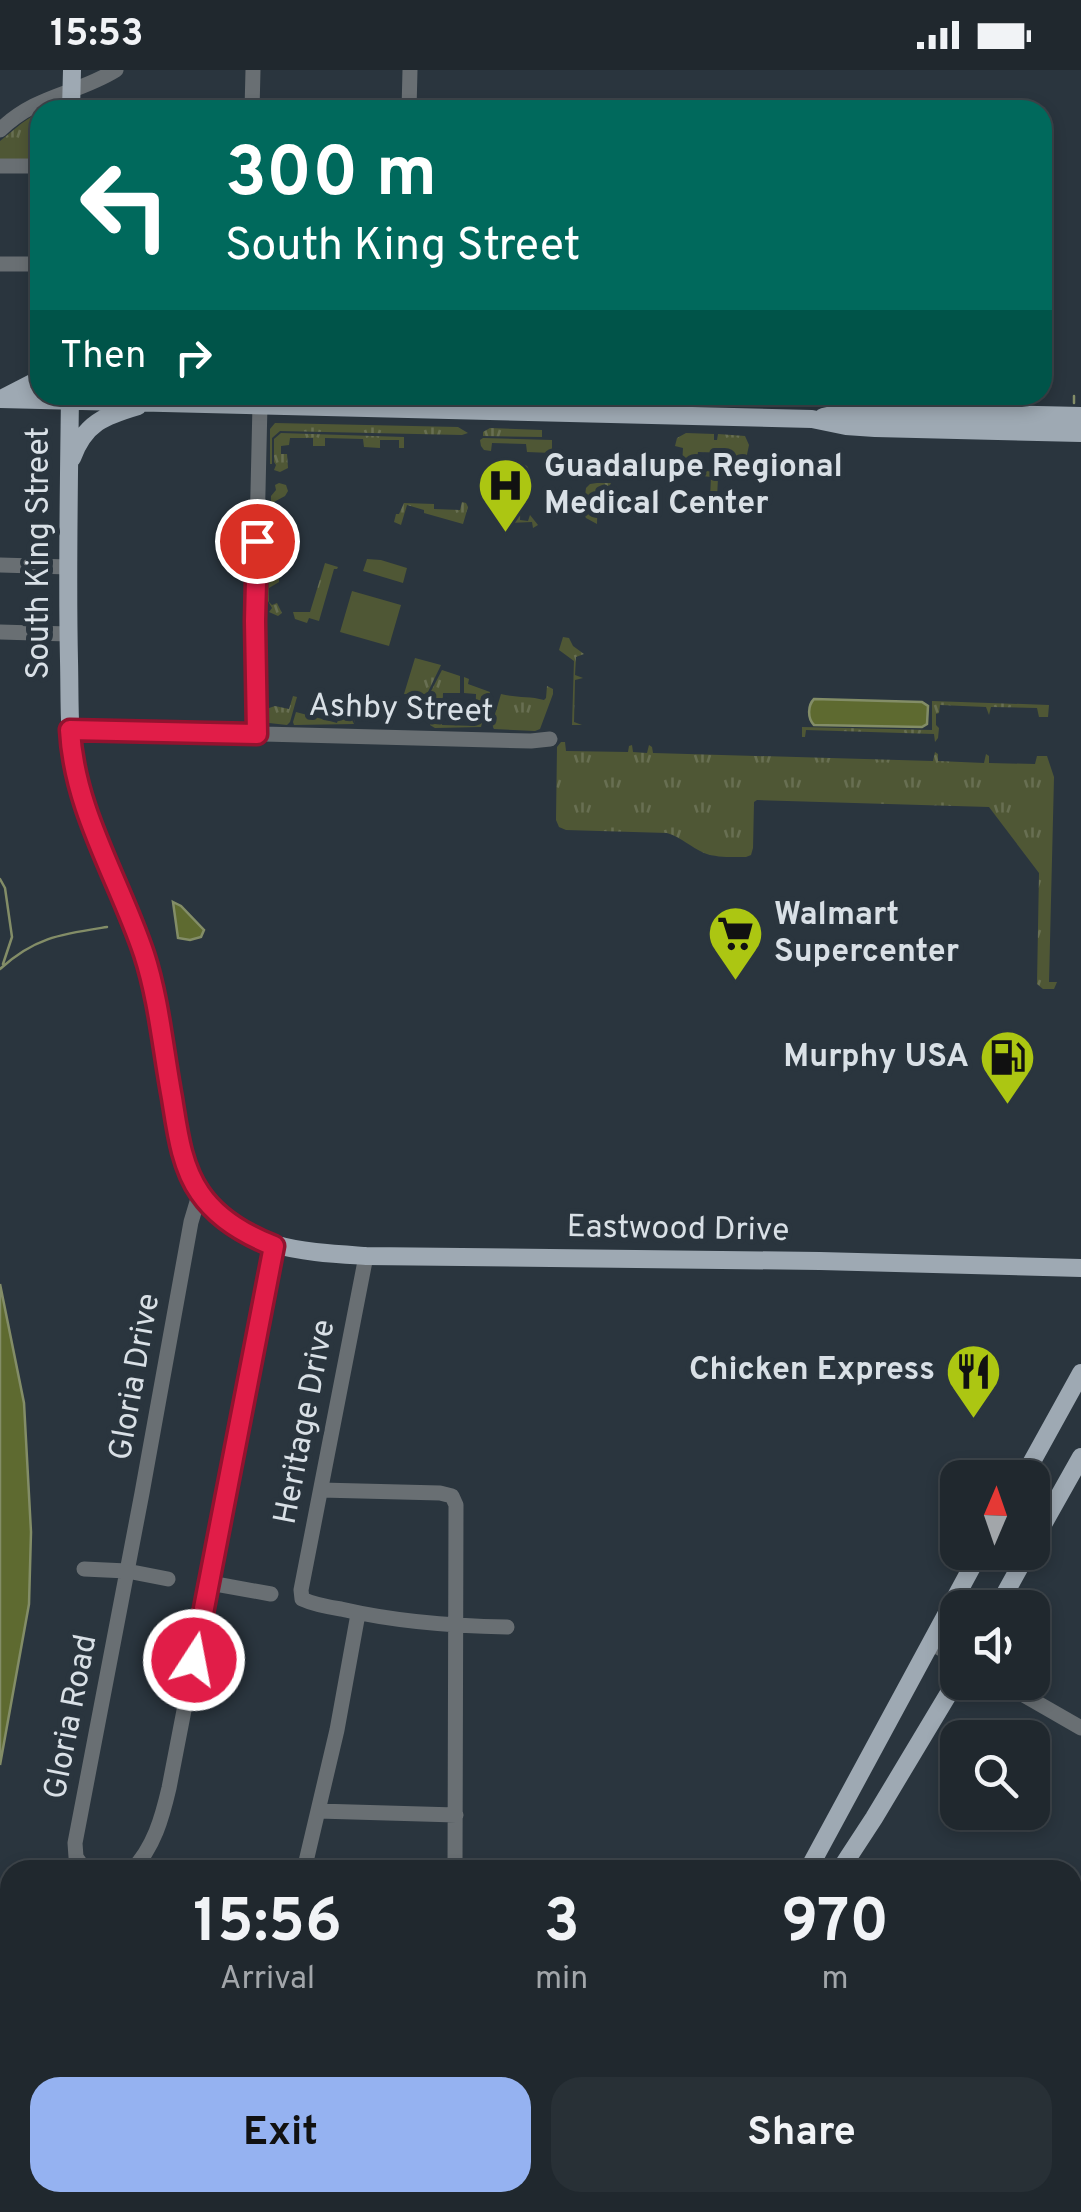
<!DOCTYPE html>
<style>
:root{--surface:#20282e;--page:#283036;--text:#f1f3f6;--muted:#a2a6aa;--line:#3d444a;--accent:#95b2f1}
body{margin:0;font-family:Overpass,sans-serif;background:var(--page);color:var(--text);height:100vh;display:flex;flex-direction:column;font-size:38px;white-space:nowrap}
*{box-sizing:border-box;margin:0}
p{font-size:32px;color:var(--muted)}
.icon{flex:none;width:55px;height:55px;fill:none;stroke:currentColor;stroke-width:2;stroke-linecap:round;stroke-linejoin:round}
.map{position:relative;flex:1;overflow:hidden}
.details{position:absolute;left:0px;top:1790px;width:1082px;height:352px;display:flex;flex-direction:column;background:var(--surface);border-radius:30px 30px 0 0;box-shadow:0 5px 15px #0003,0 0 0 2px var(--line)}
.details>*{flex:none}
.guide{position:absolute;left:30px;top:30px;width:1022px;height:305px;border-radius:30px;box-shadow:0 5px 15px #0003,0 0 0 2px var(--line);background:#00695c;color:#fff;overflow:hidden}
.needle{width:65px;rotate:2deg}
.tools{position:absolute;left:940px;top:1390px;display:grid;gap:20px}
.tools a{display:grid;place-items:center;width:110px;height:110px;border-radius:20px;background:var(--surface);box-shadow:0 5px 15px #0003,0 0 0 2px var(--line);font-size:50px}
.pin{position:absolute;display:grid;place-items:center;width:85px;height:85px;color:#fff;margin:-42px;border:5px solid #fff;border-radius:50%;box-shadow:0 2px 10px #0007}
.me{position:absolute;width:110px;margin:-55px;rotate:11deg;stroke-linejoin:round;filter:drop-shadow(0 0 8px #0008)}
.turn{display:flex;align-items:center;gap:35px;height:210px;padding:0 30px;font-size:45px}
.turn .icon{width:130px;height:130px;stroke-width:2.5}
.turn b{display:block;font-size:70px;line-height:85px}
.then{display:flex;align-items:center;height:95px;padding:0 30px;background:#0003;gap:20px;font-size:38px}
.eta{display:flex;justify-content:space-evenly;align-items:center;height:170px;text-align:center}
.eta b{font-size:60px;font-weight:700;line-height:70px}
.button{display:flex;gap:20px;margin-top:auto;padding:20px 30px}
.button a{flex:1;height:115px;border-radius:30px;background:var(--accent);color:#111;font-size:40px;font-weight:700;line-height:115px;text-align:center}
.button a+a{background:var(--page);color:var(--text)}
.status{display:flex;justify-content:space-between;align-items:center;height:70px;padding:0 50px;background:var(--surface);direction:ltr}
.status svg{height:28px;fill:currentColor}
.map>svg:first-child{display:block}
</style>
<div class="status"><b>15:53</b><svg viewBox="0 0 49 12"><path d="M0 12V9h3v3zM5 12V6h3v6zM10 12V3h3v9zM15 12V0h3v12zM26 1h20v11H26zM47 4h2v5h-2z"/></svg></div>
<div class="map">
<svg width="1081" height="2142" viewBox="0 0 1081 2142">
<defs>
<pattern id="grass-tufts" width="24" height="20" patternUnits="userSpaceOnUse" patternTransform="scale(2.5)"><rect width="24" height="20" fill="#4f5735"/><path d="M3 7l-1-3M5 7V3M7 7l1-3M15 17l-1-3M17 17v-4M19 17l1-3" fill="none" stroke="#686f52"/></pattern>
</defs>
<rect width="100%" height="100%" fill="#2a353e"/>
<path fill="url(#grass-tufts)" d="M40,41V92L0,91V71L22,53Z
M275,353L458,357L468,363L462,365L280,361L272,368V394H270V359Z
M490,358L542,360V367L483,366V362Z
M281,363L404,367V378H399V370H380V378L364,377L363,369L325,368V376H313V368H290L289,375L281,376V384H287L288,398L280,402L274,400L276,395L274,392V369Z
M686,363L714,364V370H717L718,364L745,366L749,375L745,394L733,393L732,383L698,382L696,395L682,396L683,378L675,376L677,368Z
M483,368L552,370V383L527,382L526,374L492,373L491,381L484,380L481,376L480,370Z
M501,392L510,396C515,411 516,440 494,433L491,425L502,418L499,414L502,413L500,398L491,401L494,395Z
M520,393L527,396L530,402L529,405H521L520,450L528,451L530,445L538,455L533,458L532,452L507,453V446H514L518,440Z
M706,401L725,403V406L718,407L717,429L725,430L723,435H705L702,432V430L710,429L711,407L703,406V402Z
M279,413L286,415L288,421L285,426L272,433L271,469L273,473L280,470V479L270,485V498L273,502L279,500V512L269,518V532L272,535L277,533L282,543L278,546L269,542L272,538L268,531L271,426L276,420L275,415Z
M597,413H611L609,417L598,418L597,454L586,448L583,442L586,418L590,414Z
M462,432L466,433L468,437L463,454L424,443V440L407,435L401,455L394,452L396,444H399L404,433L434,434V439L460,440Z
M325,493L338,497L337,499H334L319,551L309,548L307,553L295,549L293,542H310Z
M563,567L569,568L573,576L584,584L576,587L575,605L583,608L575,610L574,652L582,655H572L574,591L559,580Z
M415,588L441,595L427,624H404Z
M442,600L460,606V623H443L442,655L475,656L476,624L464,623V607L469,609L468,614L490,622L481,657L435,658L430,655L429,625Z
M547,616L553,619V624L540,659L535,661L494,659L492,654L501,624C515,628 529,626 544,630L546,628Z
M293,626L297,627L290,652L287,655L269,653L265,648L266,639L275,636L289,639Z
M932,631L1049,635L1048,647H1039L1037,638L991,637L989,645L986,637L940,635L939,643L936,644V655L939,658L938,668L935,672L934,664L806,660L805,667H802V657L932,660Z
M341,639L352,641L355,644L354,653V650H352L354,654L294,655L293,652L296,642L337,653Z
M561,672H565L566,681L628,682L629,676L632,675L633,682L647,683L649,675L652,677L653,683L933,691L935,682L938,684V691L984,693L986,684L989,686V693L1035,694L1037,686H1047L1054,707L1049,912H1057L1054,919H1043L1037,914L1039,803L989,737L757,730L754,732L753,778L751,785L746,787C733,787 717,788 704,783C690,777 683,768 667,763L566,760L559,757L556,750L557,677Z"/>
<path fill="#4f5735" d="M367,489L381,490L407,498L403,513L363,501Z
M352,521L401,535L389,576L340,562Z"/>
<path fill="#5e6a30" stroke="#838d67" stroke-width="2.5" d="M814,629L922,632L928,636L927,654L922,657L814,655C807,648 808,635 814,629Z
M173,832L181,836L204,860L201,867L190,870L178,868Z
M0,1214L24,1333L31,1462L29,1534L0,1695Z"/>
<g fill="none" stroke-linecap="round" stroke-linejoin="round">
<path stroke="#838d67" stroke-width="2.5" d="M1074,333V326
M0,809L5,818L12,867L3,894
M0,899C35,867 62,864 107,857"/>
<path stroke="#696f73" stroke-width="15" d="M252,40L253,0
M409,40L410,0
M0,60C37,24 76,25 116,0
M0,96H40
M0,194H40
M0,495L69,497
M0,562L68,564
M70,659L531,671L550,669
M257,664L255,551L260,334
M366,1186L301,1520L302,1529C315,1535 328,1537 341,1539C397,1552 450,1556 507,1557
M321,1420L440,1423L452,1426L456,1435L455,1800
M84,1499L127,1501L168,1509
M210,1513L271,1524
M930,1573L958,1588
M1001,1612L1081,1658
M318,1741L456,1745
M85,1800L76,1787L75,1773L142,1423L191,1152L200,1122
M132,1800C154,1777 162,1748 169,1718L274,1175
M304,1800L337,1660L358,1544
M699,2132L716,2142"/>
<path stroke="#9ea9b3" stroke-width="18" d="M71,40L72,0
M70,325C69,414 67,503 69,591C70,629 68,667 76,705C84,745 103,780 119,818C133,853 147,889 154,926C164,978 171,1085 202,1125C244,1180 303,1182 366,1186L820,1191L1081,1198
M5,327L40,309
M0,329L812,349L846,356L875,358L1081,363
M823,347L846,342L875,341L1081,346
M72,388C85,353 104,346 138,336
M1023,1408L1081,1303
M1032,1474L1081,1387
M997,1538L1028,1482
M808,1800L980,1482
M840,1800L874,1748L958,1608
M621,2142L626,2132"/>
</g>
<g fill="none" stroke-linecap="round" stroke-linejoin="round">
<defs>
<path id="route" d="M194,1590L274,1176C246,1165 217,1148 200,1123C181,1096 177,1059 172,1028C163,980 159,930 144,884C119,809 74,740 70,660L257,664L255,551L257,471"/>
</defs>
<use href="#route" stroke="#92132f" stroke-width="25"/>
<use href="#route" stroke="#e11d48" stroke-width="18"/>
</g>
<defs>
<symbol id="hospital-pin" viewBox="-11 -11 22 30"><path d="M0 17L-7.5 6A9.5 9.5 0 1 1 7.5 6Z" fill="#acc612" stroke="#2a353e"/><path d="M-5-5h3v3.5h4V-5h3V5h-3V1.5h-4V5h-3Z" fill="#111"/></symbol>
<symbol id="supermarket-pin" viewBox="-11 -11 22 30"><path d="M0 17L-7.5 6A9.5 9.5 0 1 1 7.5 6Z" fill="#acc612" stroke="#2a353e"/><path d="M-6-5.5h2.5l.6 2H6L4.5 2H-2.5L-4.4-4H-6ZM-1.5 3.2a1.3 1.3 0 1 0 .1 0ZM3 3.2a1.3 1.3 0 1 0 .1 0Z" fill="#111"/></symbol>
<symbol id="fuel-pin" viewBox="-11 -11 22 30"><path d="M0 17L-7.5 6A9.5 9.5 0 1 1 7.5 6Z" fill="#acc612" stroke="#2a353e"/><path d="M-5.5-6h7V0h2V4h1.3V-2.5L3-4.5l.8-.8L6-3V5H2.5V1h-1V6h-7ZM-4.2-4.7v3.2H.2V-4.7Z" fill="#111"/></symbol>
<symbol id="restaurant-pin" viewBox="-11 -11 22 30"><path d="M0 17L-7.5 6A9.5 9.5 0 1 1 7.5 6Z" fill="#acc612" stroke="#2a353e"/><path d="M-5-6h1v4h1v-4h1v4h1v-4h1v5L-1.5 .5V6h-2V.5L-5-1ZM5-6V6H3V1.5H1.5Q1.5-4 5-6Z" fill="#111"/></symbol>
</defs>
<g fill-rule="evenodd">
<use href="#hospital-pin" x="474" y="384" width="63" height="86"/>
<use href="#supermarket-pin" x="704" y="832" width="63" height="86"/>
<use href="#fuel-pin" x="976" y="956" width="63" height="86"/>
<use href="#restaurant-pin" x="942" y="1270" width="63" height="86"/>
</g>
<g text-anchor="middle" dominant-baseline="central" stroke-width="10" stroke-linejoin="round" paint-order="stroke">
<g font-size="32" font-weight="bold" fill="#d9e0e6" stroke="#2a353e" text-anchor="start">
<text x="544" y="398">Guadalupe Regional<tspan x="544" dy="37">Medical Center</tspan></text>
<text x="774" y="846">Walmart<tspan x="774" dy="37">Supercenter</tspan></text>
<text x="969" y="988" text-anchor="end">Murphy USA</text>
<text x="935" y="1301" text-anchor="end">Chicken Express</text>
</g>
<g font-size="32" fill="#d9e0e6" stroke="#2a353e">
<text transform="translate(40 483) rotate(-90)">South King Street</text>
<text transform="translate(401 640) rotate(2)">Ashby Street</text>
<text transform="translate(678 1160) rotate(1)">Eastwood Drive</text>
<text transform="translate(136 1307) rotate(-80)">Gloria Drive</text>
<text transform="translate(306 1352) rotate(-79)">Heritage Drive</text>
<text transform="translate(72 1647) rotate(-79)">Gloria Road</text>
</g>
</g>
</svg>
<div class="tools">
<a><svg class="needle" viewBox="-14 -14 28 28"><path d="M0-13l5 13h-10z" fill="#e53935"/><path d="M0 13l5-13h-10z" fill="#a2a6aa"/></svg></a>
<a><svg class="icon" aria-label="sound" viewBox="0 0 24 24"><path d="M4 9h4l5-4v14l-5-4H4zM17 9q2 3 0 6"/></svg></a>
<a><svg class="icon" aria-label="search" viewBox="0 0 24 24"><circle cx="10" cy="10" r="6"/><path d="M15 15l6 6"/></svg></a>
</div>
<div class="pin" style="left:257px;top:471px;background:#d93025"><svg class="icon" aria-label="arrive" viewBox="0 0 24 24"><path d="M6 21V4h12l-3 4 3 4H6"/></svg></div>
<svg class="me" style="left:194px;top:1590px" viewBox="-20 -20 40 40"><circle r="17" fill="#e11d48" stroke="#fff" stroke-width="3"/><path d="M0-11L8 9 0 5-8 9z" fill="#fff"/></svg>
<div class="guide">
<div class="turn"><svg class="icon" aria-label="left" viewBox="0 0 24 24"><path d="M17 20v-9H6M10 6l-5 5 5 5"/></svg><div><b>300 m</b>South King Street</div></div>
<div class="then">Then<svg class="icon" aria-label="right" viewBox="0 0 24 24"><path d="M7 20v-9h11M14 6l5 5-5 5"/></svg></div>
</div>
<section class="details">
<div class="eta">
<div><b>15:56</b><p>Arrival</p></div>
<div><b>3</b><p>min</p></div>
<div><b>970</b><p>m</p></div>
</div>
<div class="button"><a>Exit</a><a>Share</a></div>
</section>
</div>
